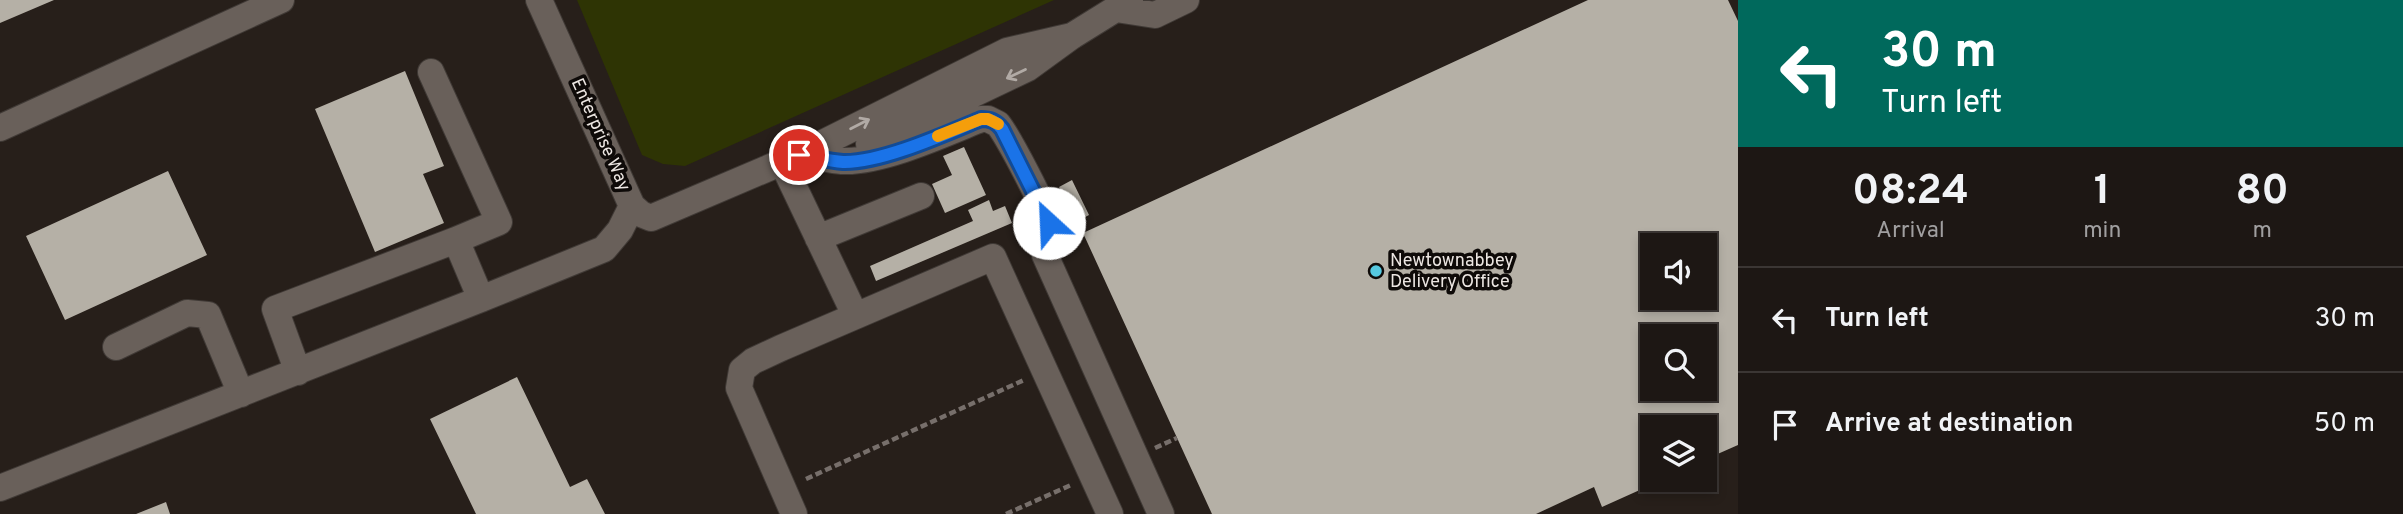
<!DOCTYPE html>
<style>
:root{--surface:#1d1714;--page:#2a2422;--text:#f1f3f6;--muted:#a09fa0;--line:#3b3634}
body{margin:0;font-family:Overpass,sans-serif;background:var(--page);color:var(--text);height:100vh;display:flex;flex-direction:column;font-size:26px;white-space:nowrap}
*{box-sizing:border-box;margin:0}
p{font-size:23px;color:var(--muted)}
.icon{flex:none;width:38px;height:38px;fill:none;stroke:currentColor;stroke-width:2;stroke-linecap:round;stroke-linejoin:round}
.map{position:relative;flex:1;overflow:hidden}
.panel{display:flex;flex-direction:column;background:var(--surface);width:665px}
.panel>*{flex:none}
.top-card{background:#00695c;color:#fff;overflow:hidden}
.controls{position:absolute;left:1640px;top:233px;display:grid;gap:14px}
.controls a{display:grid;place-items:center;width:77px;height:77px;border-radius:0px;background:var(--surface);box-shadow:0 4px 10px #0003,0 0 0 2px var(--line);font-size:35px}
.pin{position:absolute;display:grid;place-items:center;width:60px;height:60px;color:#fff;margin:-30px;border:4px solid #fff;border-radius:50%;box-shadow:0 2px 7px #0007}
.me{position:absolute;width:77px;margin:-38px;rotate:335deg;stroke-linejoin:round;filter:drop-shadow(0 0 5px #0008)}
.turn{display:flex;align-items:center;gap:24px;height:147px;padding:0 28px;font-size:32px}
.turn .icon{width:91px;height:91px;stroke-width:2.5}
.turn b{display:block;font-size:49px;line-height:60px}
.eta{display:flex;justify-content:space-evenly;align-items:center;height:119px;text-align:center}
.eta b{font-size:42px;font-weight:700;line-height:49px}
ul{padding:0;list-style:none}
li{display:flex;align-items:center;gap:21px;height:105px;padding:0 28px;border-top:2px solid var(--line)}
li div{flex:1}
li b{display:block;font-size:26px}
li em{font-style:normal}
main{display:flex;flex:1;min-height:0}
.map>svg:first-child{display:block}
</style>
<main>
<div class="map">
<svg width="1738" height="514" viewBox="0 0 1738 514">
<rect width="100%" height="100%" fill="#271f1a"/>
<path fill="#2e3404" d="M577,0H1054L685,166L663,164L642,155Z"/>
<path fill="#b5b0a6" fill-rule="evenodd" d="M0,0H54L0,23Z
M1588,0H1728L1738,21V445L1704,460V427H1652V480H1662L1602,507L1594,487L1536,514H1212L1083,233ZM1652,245H1704V298H1652ZM1652,336H1704V388H1652Z
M405,71L444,166L423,174L444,223L375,252L315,109Z
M964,147L986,195L945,213L932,184L952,175L943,156Z
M168,171L207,255L65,320L26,236Z
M1072,180L1089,215L1076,222L1059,187Z
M989,200L993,211L1005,206L1012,223L876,281L870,266L973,221L968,210Z
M517,377L570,487L587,479L605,514H476L430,419Z
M166,502L170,514H136Z"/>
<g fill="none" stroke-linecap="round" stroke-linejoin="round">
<defs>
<path id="minor" d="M539,0L632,206L641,214L651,218L799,155L1007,51L1072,36
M1116,9L1155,15L1186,0
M431,72L499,222L456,240L481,299
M0,128L281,0
M869,144L1028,68L1072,36L1130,0
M822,158C829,159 837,161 844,161C883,162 944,134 981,119H988L998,124C1009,138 1045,207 1049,223C1052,236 1042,243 1045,255L1161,514
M782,162L855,315
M818,238L921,196
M116,347L187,313L208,315L241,394
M298,372L275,309L456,240
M0,488L481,299L604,249L620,230L632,206
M794,514L739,388L742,370L753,361L781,348L993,257L1110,514"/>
</defs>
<use href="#minor" stroke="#403a36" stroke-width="28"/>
<path stroke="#776f6b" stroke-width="4.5" stroke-dasharray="7 3.5" stroke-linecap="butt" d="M1155,448L1177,438
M806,479L1024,380
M1006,514L1071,485"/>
<use href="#minor" stroke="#69605a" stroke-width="26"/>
</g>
<defs><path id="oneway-shaft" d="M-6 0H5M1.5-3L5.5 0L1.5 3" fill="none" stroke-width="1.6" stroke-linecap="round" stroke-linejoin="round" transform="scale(1.75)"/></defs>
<g stroke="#b1aaa5">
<use href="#oneway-shaft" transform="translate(1016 74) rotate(154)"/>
<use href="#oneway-shaft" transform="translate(860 124) rotate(-27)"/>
</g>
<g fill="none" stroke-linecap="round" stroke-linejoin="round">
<defs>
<path id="route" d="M799,155C813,157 829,161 843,162C881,163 945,134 981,119C990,119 996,121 1002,129L1049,223"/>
</defs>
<use href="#route" stroke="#114b97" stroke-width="18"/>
<use href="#route" stroke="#1a73e8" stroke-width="12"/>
<path stroke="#f59e0b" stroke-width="12" d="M938,136L981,119H988L998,124"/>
</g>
<circle fill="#56c9e0" stroke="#0e0a08" stroke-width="2.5" cx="1376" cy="271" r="7"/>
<g text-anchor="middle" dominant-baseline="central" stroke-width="7" stroke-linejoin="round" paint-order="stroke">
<g font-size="18" fill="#ece6e2" stroke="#0e0a08">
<text transform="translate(600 135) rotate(66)">Enterprise Way</text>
</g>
<g font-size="18" fill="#ece6e2" stroke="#0e0a08" text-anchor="start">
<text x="1390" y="261">Newtownabbey<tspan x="1390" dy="21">Delivery Office</tspan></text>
</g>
</g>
</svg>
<div class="controls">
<a><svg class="icon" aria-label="sound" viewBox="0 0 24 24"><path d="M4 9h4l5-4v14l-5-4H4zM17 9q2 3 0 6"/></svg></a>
<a><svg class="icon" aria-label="search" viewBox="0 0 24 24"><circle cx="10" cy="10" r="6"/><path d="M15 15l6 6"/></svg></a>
<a><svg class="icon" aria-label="layers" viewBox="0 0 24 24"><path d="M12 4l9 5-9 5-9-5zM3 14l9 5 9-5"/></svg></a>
</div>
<div class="pin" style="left:799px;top:155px;background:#d93025"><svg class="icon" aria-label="arrive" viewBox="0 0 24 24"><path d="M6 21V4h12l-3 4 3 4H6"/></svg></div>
<svg class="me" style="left:1049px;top:223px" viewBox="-20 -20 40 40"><circle r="19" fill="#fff"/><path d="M0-13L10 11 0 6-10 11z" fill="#1a73e8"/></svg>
</div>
<section class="panel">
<div class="top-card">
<div class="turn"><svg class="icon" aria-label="left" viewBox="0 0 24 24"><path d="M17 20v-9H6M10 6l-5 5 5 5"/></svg><div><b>30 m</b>Turn left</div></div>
</div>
<div class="eta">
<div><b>08:24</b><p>Arrival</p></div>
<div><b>1</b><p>min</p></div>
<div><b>80</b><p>m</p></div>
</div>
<ul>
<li><svg class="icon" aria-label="left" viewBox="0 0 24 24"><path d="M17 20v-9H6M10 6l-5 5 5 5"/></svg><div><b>Turn left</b></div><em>30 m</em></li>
<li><svg class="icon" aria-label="arrive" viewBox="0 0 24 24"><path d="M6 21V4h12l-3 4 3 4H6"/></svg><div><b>Arrive at destination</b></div><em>50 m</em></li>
</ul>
</section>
</main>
